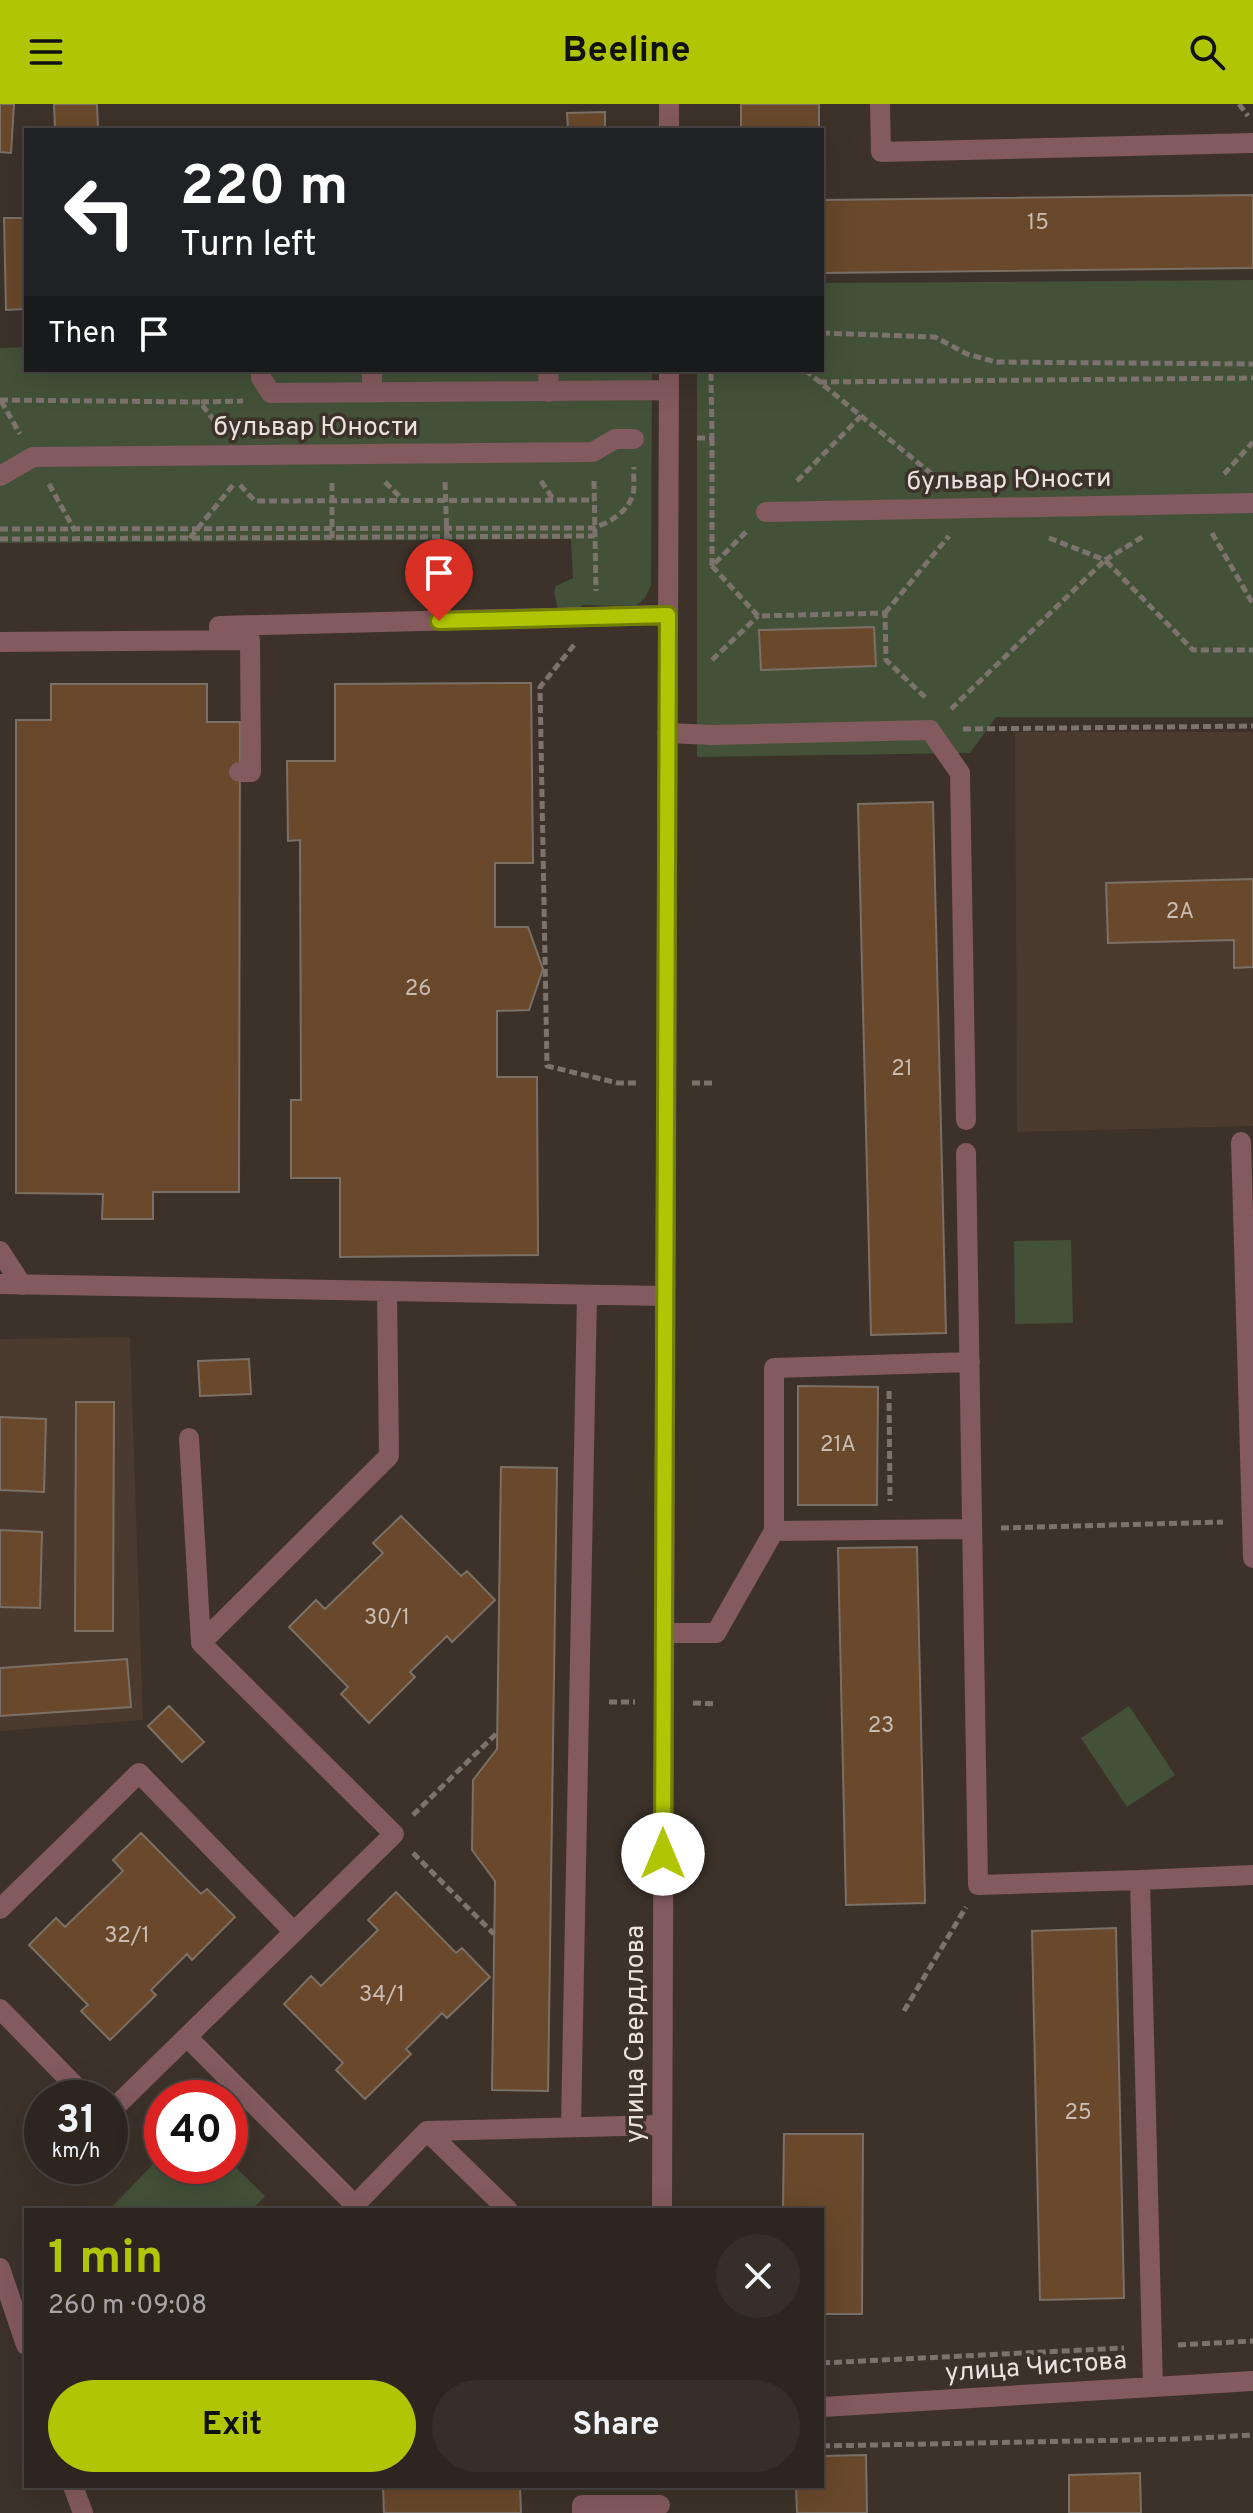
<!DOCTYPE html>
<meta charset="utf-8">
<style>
:root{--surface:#2d2620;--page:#352e29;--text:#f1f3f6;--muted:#a7a5a5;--line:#48433e;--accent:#b0c503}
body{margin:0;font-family:Overpass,sans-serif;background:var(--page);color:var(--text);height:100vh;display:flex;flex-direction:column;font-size:30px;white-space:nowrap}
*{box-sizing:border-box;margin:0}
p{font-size:26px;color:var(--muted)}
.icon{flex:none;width:44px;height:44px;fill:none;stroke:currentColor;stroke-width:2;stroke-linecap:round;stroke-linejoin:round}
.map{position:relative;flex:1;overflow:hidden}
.details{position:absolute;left:24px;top:2104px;width:800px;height:280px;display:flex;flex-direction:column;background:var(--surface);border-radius:0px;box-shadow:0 8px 32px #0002,0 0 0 2px var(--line)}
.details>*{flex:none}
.hud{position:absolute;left:24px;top:24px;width:800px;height:244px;border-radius:0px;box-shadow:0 8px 32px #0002,0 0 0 2px var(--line);background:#202124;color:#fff;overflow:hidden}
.speed{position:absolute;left:24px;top:1976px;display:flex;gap:16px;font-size:40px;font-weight:700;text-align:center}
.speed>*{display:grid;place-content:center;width:104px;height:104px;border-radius:50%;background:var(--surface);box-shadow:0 8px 32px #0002,0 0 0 2px var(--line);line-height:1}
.speed small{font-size:20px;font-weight:400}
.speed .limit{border:12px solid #d22;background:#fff;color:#111}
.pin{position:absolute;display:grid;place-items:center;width:68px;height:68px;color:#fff;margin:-82px -34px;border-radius:50% 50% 50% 0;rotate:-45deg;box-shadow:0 0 8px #0007}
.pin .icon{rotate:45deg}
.me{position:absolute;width:88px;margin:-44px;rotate:0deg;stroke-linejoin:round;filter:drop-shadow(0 0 6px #0008)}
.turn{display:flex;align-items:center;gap:28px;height:168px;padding:0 24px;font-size:36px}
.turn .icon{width:104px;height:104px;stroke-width:2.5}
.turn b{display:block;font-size:56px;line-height:68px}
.then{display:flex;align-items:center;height:76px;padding:0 24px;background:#0003;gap:16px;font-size:30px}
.round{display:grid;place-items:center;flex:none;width:84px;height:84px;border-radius:42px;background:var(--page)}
.overview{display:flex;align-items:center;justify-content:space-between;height:136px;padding:0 24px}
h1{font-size:48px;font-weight:700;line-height:60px;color:var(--accent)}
.cta{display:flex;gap:16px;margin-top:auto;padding:16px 24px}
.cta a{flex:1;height:92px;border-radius:48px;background:var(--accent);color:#111;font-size:32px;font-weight:700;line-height:92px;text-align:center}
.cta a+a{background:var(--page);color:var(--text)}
header{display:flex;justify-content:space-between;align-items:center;height:104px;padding:0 24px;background:var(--accent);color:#111;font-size:36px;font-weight:700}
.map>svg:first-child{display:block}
</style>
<header><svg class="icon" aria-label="menu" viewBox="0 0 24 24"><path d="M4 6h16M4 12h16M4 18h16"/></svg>Beeline<svg class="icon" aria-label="search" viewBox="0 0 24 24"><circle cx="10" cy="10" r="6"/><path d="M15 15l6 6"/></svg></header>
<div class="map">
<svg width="1253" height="2409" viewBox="0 0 1253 2409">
<rect width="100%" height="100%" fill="#3c322a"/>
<path fill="#4a3a2f" d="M1015,628H1253V1022L1017,1028Z
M130,1233L143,1616L0,1627V1235Z"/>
<path fill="#435138" d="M1253,176V613H996L970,649L697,653V266H822V179Z
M26,243V266H652L651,481L645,494L636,502L582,501L579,507L558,506L554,488L556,482L573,474L571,435L0,439V244Z
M1071,1136L1073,1219L1015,1220L1014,1137Z
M1129,1602L1175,1671L1127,1703L1081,1634Z
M162,2051V2062H230V2058L265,2092L252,2106H109Z"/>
<path fill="#69482b" stroke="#7b7066" stroke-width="2" d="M0,0H14L11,49L0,48Z
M54,0H97L98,24L55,25Z
M741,0H819V26H741Z
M605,8V26H568L567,9Z
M1253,91V164L822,169V96Z
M4,114H26V205L6,206Z
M874,523L876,562L761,566L759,526Z
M531,579L533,759H495V823H528L543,865L529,906L497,907V973H537L538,1151L340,1153V1074H291V996H301L300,736L288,737L287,657H335V580Z
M51,580H207V618H240L239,1088H153V1115H102L103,1090L16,1089V616H51Z
M933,698L946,1229L871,1231L858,700Z
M1253,775V863L1234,864V836L1108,839L1106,779Z
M249,1255L251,1290L200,1292L198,1257Z
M798,1282L878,1283L877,1401H798Z
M76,1298H114L113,1527H75Z
M0,1313L46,1315L44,1388L0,1386Z
M501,1363L557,1364L548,1987L492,1986L495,1777L472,1746L473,1676L497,1645Z
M401,1412L461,1472L467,1467L495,1496L452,1538L447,1532L410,1568L415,1573L369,1619L341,1590L348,1583L289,1523L316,1496L325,1505L383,1449L373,1439Z
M0,1426L42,1428L40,1504L0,1503Z
M917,1443L925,1799L846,1801L838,1444Z
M127,1555L131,1603L0,1612V1564Z
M169,1602L204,1638L182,1658L148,1622Z
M141,1729L201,1790L207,1785L235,1813L192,1856L187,1850L151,1886L156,1891L110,1936L81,1907L88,1901L29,1841L56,1814L65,1823L123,1767L113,1756Z
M396,1788L456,1849L462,1844L490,1873L447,1914L442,1909L406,1945L411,1950L365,1995L336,1966L343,1959L284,1900L311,1872L321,1882L378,1826L368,1816Z
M1116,1824L1124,2194L1040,2196L1032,1827Z
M784,2030H863L862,2210H822V2106H783Z
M866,2351L867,2409H797L796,2382H822V2352Z
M1140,2369L1141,2409H1069V2371Z
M383,2382H520L521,2409H384Z"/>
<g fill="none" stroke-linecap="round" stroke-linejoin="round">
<path stroke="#7c736c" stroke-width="5" stroke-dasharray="8 4" stroke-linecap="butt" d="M1239,0L1248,12
M822,229L935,233L967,250L996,258L1253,260
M805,266L939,376
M819,278L1253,274
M0,296L200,298L219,323
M1,297L20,330
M201,298L243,297
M697,334H712L711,266
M712,334V462L747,427
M1224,370L1253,338
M541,377L553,395
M594,377L596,487
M797,377L861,312
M385,378L403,396
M445,378L447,433
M332,379V434
M49,380L75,427
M240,381L255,397L594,396
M0,425L594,424C610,418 628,408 633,390C635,382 633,371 634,363
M1212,429L1253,500
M190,434L233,381
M1049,434L1105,456L1144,432
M0,435L595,432
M712,462L758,512L885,509L886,556L928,596
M885,509L949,432
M574,541L540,583L547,962L618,979H638
M712,556L758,512
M951,605L1105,456L1193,546H1253
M963,625L1253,622
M692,979H714
M889,1287L890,1397
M1001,1424L1223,1418
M609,1598H635
M693,1599L716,1600
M413,1711L498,1628
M413,1749L494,1830
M904,1907L966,1803
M1178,2241L1253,2237
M822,2259L1124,2244
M822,2342L1181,2335L1253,2331"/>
<path stroke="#835a5d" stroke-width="20" d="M880,0L881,48L1253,39
M669,26V0
M261,266V274L271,289L669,286
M372,266V288
M548,266L549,288
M0,372L33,353L593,348L615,335H634
M766,408L1253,399
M220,536L219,522L668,511
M0,538L250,536L251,668H239
M667,629L713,631L930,626L960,669L966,1016
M1241,1038L1253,1454
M966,1049L978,1781L1140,1776
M0,1147L22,1181
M0,1180L665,1192
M189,1334L201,1539
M774,1427V1264L970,1258
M664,1529H716L774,1427L972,1425
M0,1805L139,1669L294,1828L110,2008
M294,1828L394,1730L201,1539L389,1352L387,1187
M0,1905L87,1994
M187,1933L355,2101
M571,2022L587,1191
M427,2027L508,2106
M350,2106L427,2027L662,2021
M662,2106L669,266
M0,2164L26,2241
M1153,2283L1140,1776L1253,1771
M822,2303L1253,2277
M73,2382L83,2409
M582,2409V2401H660"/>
</g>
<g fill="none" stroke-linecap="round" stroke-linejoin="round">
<defs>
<path id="route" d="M439,517L668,511L663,1750"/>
</defs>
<use href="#route" stroke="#728002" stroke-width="20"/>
<use href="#route" stroke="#b0c503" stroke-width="14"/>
</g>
<g text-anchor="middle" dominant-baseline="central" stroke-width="7" stroke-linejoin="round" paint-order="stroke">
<g font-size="22" fill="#cabcb1">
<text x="1038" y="119">15</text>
<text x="1180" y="808">2А</text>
<text x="418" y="885">26</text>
<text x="902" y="965">21</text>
<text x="838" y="1341">21А</text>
<text x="387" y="1514">30/1</text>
<text x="881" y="1622">23</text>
<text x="127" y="1832">32/1</text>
<text x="382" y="1891">34/1</text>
<text x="1078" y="2009">25</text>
</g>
<g font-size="26" fill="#eae3de" stroke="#3c322a">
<text x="316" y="324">бульвар Юности</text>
<text transform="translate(1009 377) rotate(-1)">бульвар Юности</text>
<text transform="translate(636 1930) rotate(-90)">улица Свердлова</text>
<text transform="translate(1036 2264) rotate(-4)">улица Чистова</text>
</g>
</g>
</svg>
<div class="speed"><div>31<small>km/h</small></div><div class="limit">40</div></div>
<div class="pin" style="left:439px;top:517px;background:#d93025"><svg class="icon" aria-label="arrive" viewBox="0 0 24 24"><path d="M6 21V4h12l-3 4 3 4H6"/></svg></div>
<svg class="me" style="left:663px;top:1750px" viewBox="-20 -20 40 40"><circle r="19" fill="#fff"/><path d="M0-13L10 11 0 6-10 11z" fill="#b0c503"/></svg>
<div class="hud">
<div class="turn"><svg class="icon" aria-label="left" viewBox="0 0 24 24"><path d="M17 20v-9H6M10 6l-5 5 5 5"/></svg><div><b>220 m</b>Turn left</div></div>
<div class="then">Then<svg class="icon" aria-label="arrive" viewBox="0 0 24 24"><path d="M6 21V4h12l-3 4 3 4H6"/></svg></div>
</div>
<section class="details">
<div class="overview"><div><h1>1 min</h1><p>260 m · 09:08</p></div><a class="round"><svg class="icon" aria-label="close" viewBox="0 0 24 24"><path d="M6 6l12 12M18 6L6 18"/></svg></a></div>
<div class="cta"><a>Exit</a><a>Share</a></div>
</section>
</div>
